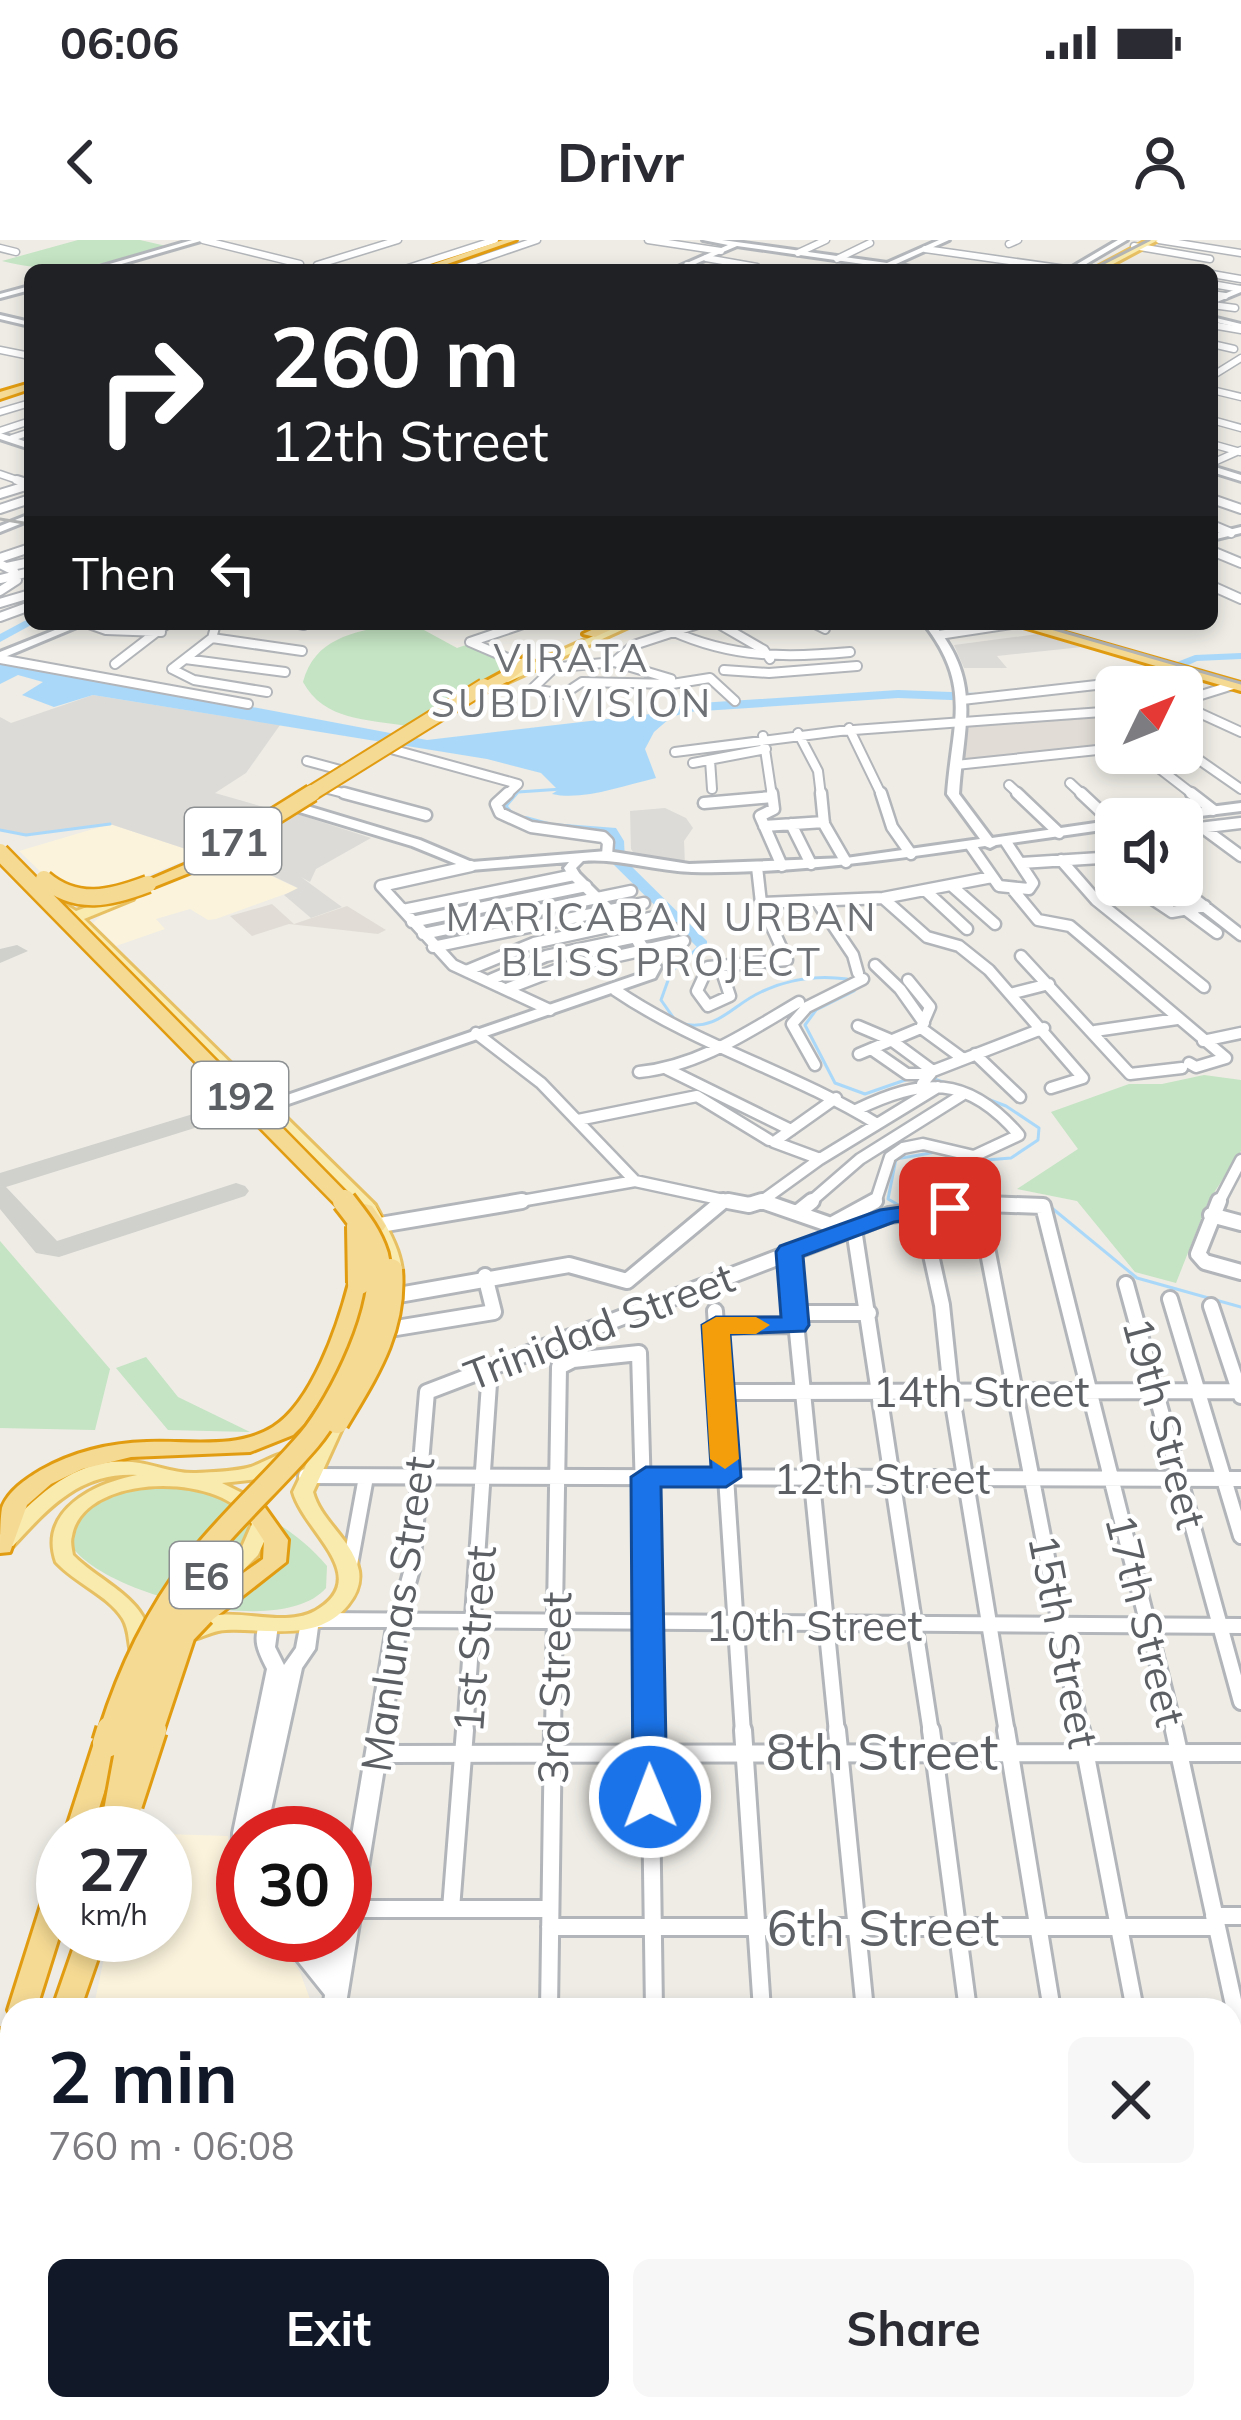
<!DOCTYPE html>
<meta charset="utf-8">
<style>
:root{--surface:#fff;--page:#f7f7f7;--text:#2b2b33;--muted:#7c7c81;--accent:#111827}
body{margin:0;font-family:Mulish,sans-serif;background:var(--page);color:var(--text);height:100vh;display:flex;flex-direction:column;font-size:45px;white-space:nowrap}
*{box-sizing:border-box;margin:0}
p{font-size:39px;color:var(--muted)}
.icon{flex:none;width:66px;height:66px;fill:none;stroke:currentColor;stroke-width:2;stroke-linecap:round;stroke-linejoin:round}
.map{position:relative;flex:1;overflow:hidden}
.side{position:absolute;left:0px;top:1758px;width:1242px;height:423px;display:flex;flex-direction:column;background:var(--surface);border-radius:36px 36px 0 0;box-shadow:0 6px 18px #0003}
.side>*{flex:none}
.top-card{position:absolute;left:24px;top:24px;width:1194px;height:366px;border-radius:18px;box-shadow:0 6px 18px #0003;background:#202124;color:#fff;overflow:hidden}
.needle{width:78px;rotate:47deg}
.fabs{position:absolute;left:1095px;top:426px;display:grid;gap:24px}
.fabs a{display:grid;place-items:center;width:108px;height:108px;border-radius:18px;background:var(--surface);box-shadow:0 6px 18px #0003;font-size:60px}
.speed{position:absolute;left:36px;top:1566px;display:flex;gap:24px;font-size:60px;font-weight:700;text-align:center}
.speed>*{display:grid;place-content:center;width:156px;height:156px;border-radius:50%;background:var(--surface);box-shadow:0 6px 18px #0003;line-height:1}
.speed small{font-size:30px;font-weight:400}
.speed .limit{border:18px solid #d22;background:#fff;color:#111}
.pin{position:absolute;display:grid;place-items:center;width:102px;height:102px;color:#fff;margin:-51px;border-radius:24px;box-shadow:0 6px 18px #0006}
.me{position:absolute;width:132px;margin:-66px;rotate:359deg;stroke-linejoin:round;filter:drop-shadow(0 0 9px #0008)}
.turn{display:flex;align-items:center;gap:42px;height:252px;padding:0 48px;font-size:54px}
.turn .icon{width:156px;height:156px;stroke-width:2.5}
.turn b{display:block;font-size:84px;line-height:102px}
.then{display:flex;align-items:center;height:114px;padding:0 48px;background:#0003;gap:24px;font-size:45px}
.round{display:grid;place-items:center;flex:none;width:126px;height:126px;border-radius:18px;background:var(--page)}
.headline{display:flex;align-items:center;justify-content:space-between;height:204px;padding:0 48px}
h1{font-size:72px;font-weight:700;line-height:90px;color:var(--accent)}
.primary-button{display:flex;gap:24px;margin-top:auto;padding:24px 48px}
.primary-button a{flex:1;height:138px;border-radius:18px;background:var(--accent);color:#fff;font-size:48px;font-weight:700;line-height:138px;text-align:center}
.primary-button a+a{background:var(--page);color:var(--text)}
.status{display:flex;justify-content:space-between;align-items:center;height:84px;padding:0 60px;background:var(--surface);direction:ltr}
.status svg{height:33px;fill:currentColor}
header{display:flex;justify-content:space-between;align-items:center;height:156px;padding:0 48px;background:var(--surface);font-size:54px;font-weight:700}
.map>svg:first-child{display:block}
</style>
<div class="status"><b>06:06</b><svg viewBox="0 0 49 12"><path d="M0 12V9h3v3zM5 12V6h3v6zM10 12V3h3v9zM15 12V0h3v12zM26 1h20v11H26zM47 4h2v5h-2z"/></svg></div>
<header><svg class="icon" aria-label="back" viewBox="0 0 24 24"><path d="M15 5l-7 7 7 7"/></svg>Drivr<svg class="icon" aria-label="person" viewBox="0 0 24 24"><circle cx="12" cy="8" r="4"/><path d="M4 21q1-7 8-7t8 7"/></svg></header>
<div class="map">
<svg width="1241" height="2180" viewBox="0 0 1241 2180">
<rect width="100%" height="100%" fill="#eeece5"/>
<path fill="#fbf3dc" d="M110,584L201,614L94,657L44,635L19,611Z
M230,616L299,649L216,679L208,680L190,669L156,679L165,689L116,706L93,683L110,667Z
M165,1594L228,1596L231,1644L243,1666V1695H270L279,1703L300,1732L314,1770H93L109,1695H165Z"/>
<path fill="#dddbd7" d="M1038,394L1082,407L997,416L1007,428H964L954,405Z
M93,455L280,485L246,533L215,553L274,570L201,614L110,584L26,595L0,590V477L11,483Z
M665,568L686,578L693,588L684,601L685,626L635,615L631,609L630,571Z
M297,574L371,598L316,629L310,642L301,637L342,667L311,678L284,655L298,648L258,629L266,624L235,613Z"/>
<path fill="#e1ddd6" d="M1116,471V477L1097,481L1116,493V504L962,521L969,486Z
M272,664L294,684L347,666L386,690L378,694L289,684L252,696L230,676Z"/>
<path fill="#c4e4c3" d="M78,0H140L166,6C103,24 66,37 2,21Z
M392,384H413L457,408L469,404L515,423L407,486C367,479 324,481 303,442C315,398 352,393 392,384Z
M1204,835L1241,840V911L1208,962L1176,1043L1135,1032L1077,961L1017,949L1078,909L1051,872L1129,844H1162Z
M0,1001L110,1129L95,1190L0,1188Z
M146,1117L178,1157L250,1192L168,1190L116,1128Z
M173,1244C234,1259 285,1277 327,1326L326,1348C282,1399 109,1357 72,1307L69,1293C97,1248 124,1250 173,1244Z
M663,2169H837L850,2180H663Z"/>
<path fill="#aad8f9" d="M21,422L97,442L173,452L427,500L668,472L669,479L654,492L645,509L656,538C622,546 582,561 552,554L558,550L541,533L487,519L93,455L54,467L22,455L43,442L18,435L0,444V423Z"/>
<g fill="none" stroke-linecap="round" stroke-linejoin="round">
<path stroke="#aad8f9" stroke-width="3" d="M513,574L506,566L518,552L562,549
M0,590L26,595L110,584
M675,780L661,760L671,732L702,704
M683,784C718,791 732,765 761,752C788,739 818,735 847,739L854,751L816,770L805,785L835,843L865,854L911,838
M932,838L1006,866L1039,888L1038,900L1011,918L974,921
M982,958L1026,959
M1047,964L1137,1038L1241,1067
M902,967L888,959L896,919L936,912"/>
<path fill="#aad8f9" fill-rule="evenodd" d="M30,378V384H33L0,402V394Z
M1241,413V419L1197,421L1167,435L1142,442L1136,438L1195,415Z
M898,450L977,453L983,457L977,461L898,458L687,472L648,485L642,481L685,464Z
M526,576L552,583L616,588L624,601L625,620L707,701V707H697L613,624L610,601L607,595L552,591L521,583V577Z"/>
<path fill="#d0d0cc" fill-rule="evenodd" d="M17,705L28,711L0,723V709Z
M193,874L201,876L205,881L201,886L6,947L57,1001L236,943L245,946L249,951L245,956L59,1017L36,1013L0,969V933Z"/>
<defs>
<path id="street-far4" d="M203,0L300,24
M648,0L721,11
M1159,0L1241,13
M1009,4L1018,0
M1134,6L1210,19
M0,8L16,12
M925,9L1073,30
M798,13L826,0
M706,18L757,27
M837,19L870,3
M317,25L398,0
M687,25L712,30
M402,30L495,0
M449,30L537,0
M1212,34L1241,39
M1212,44L1241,49
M1212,54L1225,56
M1212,65L1235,68
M1212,85L1241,90
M1212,104L1234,109
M0,110L30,116
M1212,136L1241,118
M1212,150L1241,157
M0,172L30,163
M1212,180L1241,188
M0,191L30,181
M12,198L30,192
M1212,204L1240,212
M1212,223L1241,210
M0,234L26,243"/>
<path id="street-far3" d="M17,240L30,244
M0,254L29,245
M1212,259L1241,269
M0,269L30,259
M1212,285L1231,293
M1212,311L1241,323
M0,318L30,308
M0,324L14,331L17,340L0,351
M7,327L30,322
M0,339L30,332
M1212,346L1241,359
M0,363L30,354
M0,377L30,366
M89,384L106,390L161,392
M216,384L212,398L172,429L194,440L267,452
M299,384L304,385
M719,384L764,410L770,419
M815,384L825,389
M672,391C732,418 786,418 850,412
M939,395L1011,384
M212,398L302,411
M0,419L248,464
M185,419L285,432
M614,422L671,439
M519,423L470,402L523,384
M115,424L167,384
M550,428L614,422L634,405L698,384
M554,428L532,449L564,454L582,442L672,444L710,438L735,461
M724,430L769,433L857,426
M962,460L1194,434
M1182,461L1233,445
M1182,465L1241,492
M849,488L882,556
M798,493L818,531L821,556
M763,496L772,556
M1182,508L1241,549
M391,509L518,544L505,556
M675,512L840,491L1116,471
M710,520L712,549
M307,521L344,531
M1151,522L1195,556
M693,523L766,509
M956,525L1116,508
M1070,543L1084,556
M1009,545L1021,556
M328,549L355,556"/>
<path id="street-far2" d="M344,553L426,575
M508,553L496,564L500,573L531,587L603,597L608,602L607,615
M772,553L774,569L760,576L782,626
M821,553L824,584L846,622
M881,553L892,587L911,614
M1017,553L1059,593
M1081,553L1114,584
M1191,553L1213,570
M704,563L772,557
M791,584L811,624
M764,586L824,582
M1203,588L1241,616
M1182,590L1241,583
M971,606L999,646L1029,649L1033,643L1006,602
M1061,620L1096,660L1204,747
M1021,623L1116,617
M471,626L381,646L453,725L550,770
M1177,645L1241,695
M952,646L995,684
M1139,650L1172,672L1205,666
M926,651L967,689
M1014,651L1038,680L1070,686L1226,818L1196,827L1189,823
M883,658L927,697L959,706L989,730L1083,838L1051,848
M761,663L883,658L992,637
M818,663L853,715L858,733
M403,670L574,635
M1186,670L1217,693
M412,682L586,646
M423,694L631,651
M433,707L644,663
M1021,716L1130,834L1182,828
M875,725L900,749L924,783
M720,726L730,756L708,766L697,751L708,727L787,720L761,663L757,627
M466,731L534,703L659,676
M490,740L546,716L674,689
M509,748L556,730L684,701
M615,750C697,806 793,832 877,884
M1010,754L1049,744
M858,786L891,800L933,831
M921,788L962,818
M1095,791L1177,779
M476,793L541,843L635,941
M1203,801L1241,793
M871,809L907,834H929
M859,814L921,788L930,767L908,740
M975,814L1020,857
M815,825L792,784L807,767L863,739
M667,829L791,890
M639,832C699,826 748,792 799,762
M922,844L933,831L1044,788
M856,870C923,838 967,834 1019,895L974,916L923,904L903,908L890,917L876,960L870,964
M578,880L697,856L769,900
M774,902L836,858
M774,902L820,919
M762,961L820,919L938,847
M504,964L635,941L742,964
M720,964L724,960
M754,964H769
M808,964L860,919L962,855
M996,964H1018
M1218,964L1241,920"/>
<path id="street-far1" d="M728,961L749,965L762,961L831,985L875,961
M978,961L1081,1493
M1219,961L1198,1014L1205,1022L1241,1032
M797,973L812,961
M922,974L942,1065L951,1151L1007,1493
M1211,975L1241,983
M380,985L522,961
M854,989L931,1493
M789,1012L837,1493
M1126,1044L1241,1462
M393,1056L569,1025L627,1041L723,961
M1170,1059L1241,1296
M1211,1066L1241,1156
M715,1071L743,1493
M795,1073H869
M716,1086L796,1085
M384,1090L494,1072L485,1036
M720,1152L1241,1151
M306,1236L1241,1239
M349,1330L366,1237
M397,1383L412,1329L427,1152L889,975L985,964L1043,966L1175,1493
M465,1493L490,1129
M553,1493L559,1127L573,1120L639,1113L650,1493"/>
<path id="street" d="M650,1490L654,1770
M743,1490L762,1770
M837,1490L865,1770
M931,1490L968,1770
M1006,1490L1052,1770
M1081,1490L1135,1770
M1174,1490L1241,1797
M352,1669H550
M451,1669L465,1490
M1214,1676H1241
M550,1687H1216
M549,1770L553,1490
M1230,1880H1241
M1230,2087L1241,2086
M1230,2142L1241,2141
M847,2169L855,2180"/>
<path id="secondary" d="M192,0H204L101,30H89Z
M703,0H722L887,23L939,0H949L896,24L925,30H905L737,6L681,30H671L728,5Z
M1118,0H1127L1076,30H1067Z
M30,46V50L0,58V54Z
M1241,47V52L1212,64V59Z
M0,75L30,82V86L0,79Z
M1212,77L1241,84V88L1212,81Z
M0,193L30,203V209L0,199Z
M1212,226L1241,235V241L1212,232Z
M30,274V280L0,292V286Z
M1241,287V293L1212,300V294Z
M70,384H84L0,419V412Z
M924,384H934C983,442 963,486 959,554L992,598L1116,580V588L996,605L990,608L985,606C888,620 790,634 692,632C655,631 620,618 583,621L576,628L579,633L641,695L661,727L655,738L274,869H264L262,866L264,863L645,732L647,727L631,700L570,638L564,628L569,622L471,630L412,606L296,571V565H304L420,600L472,622L607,611L689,624L846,618L980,599L947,554C952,483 973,446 924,384Z
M1241,563V571L1176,579H1142L1148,575Z
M315,1373L1241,1379V1393L406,1387L387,1506L1241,1505V1521L385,1522L345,1770H323L325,1755L277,1695H316L332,1713L335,1695H345V1637L387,1387H318L315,1409L302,1428L266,1593H243V1642L235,1640L232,1634L233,1593L267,1429C258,1411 252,1400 261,1380H275L278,1385L275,1407L284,1425L296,1408L302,1377Z
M270,2169H296L295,2180H269Z"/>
<path id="primary" d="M1148,0H1158L1102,30H1092Z
M620,384H635L508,442L498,439Z
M128,652L135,656L133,659L84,679L375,965C388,990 407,1019 401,1047H389L385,1023L362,971L72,683L65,682V676L59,669L66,665L76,671Z
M340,1167L349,1173L313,1252C321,1282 353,1300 359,1331C361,1344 356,1355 348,1365C317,1403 268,1388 226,1390C210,1390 198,1402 183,1399L180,1394C214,1353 274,1393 315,1371C375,1337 304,1292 293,1252L331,1173Z
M285,1213L292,1215L295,1219L292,1223L258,1239L222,1243L260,1262L272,1284L258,1315L194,1381H180L177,1376L242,1307L252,1284C224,1230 82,1233 72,1296C70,1302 72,1309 73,1315C101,1344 164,1366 146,1416H132C128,1404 130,1391 123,1379C108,1355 75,1343 56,1322C38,1270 95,1243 137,1235C80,1232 49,1267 13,1306H0V1295C35,1257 76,1216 132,1222C154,1224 173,1234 196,1233C213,1232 234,1232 251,1227C262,1223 273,1216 285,1213Z
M12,1824V1881L9,1887L0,1890V1834L3,1827Z
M0,1913L12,1916V1940L0,1935Z
M12,2038V2104L10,2109L0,2113V2047L2,2042Z"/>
<path id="highway" d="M503,0H516L430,30H416Z
M30,143V149L0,159V152Z
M604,384H623L595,397L583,394Z
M1013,384H1034L1241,443V451Z
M525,416L532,420C521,435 494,455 477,446L512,427Z
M198,619L206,624L204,627L154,647H142L140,644Z
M365,964L372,966L386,986L383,990H369L355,970Z
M359,1037L369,1043L351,1100L331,1144L304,1184L293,1195L250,1212L131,1217L82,1229L51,1244L27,1265L10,1312L0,1313C0,1300 0,1280 2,1268C8,1251 26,1239 41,1230C73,1212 110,1203 147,1202C188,1200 236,1210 273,1187C312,1163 338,1086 349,1043Z
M253,1259L261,1262L288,1300L286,1322L212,1380H194L191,1374L194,1368L263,1319L264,1301L242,1267L245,1262Z
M107,1493L116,1496L120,1503L91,1593H65L94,1503L98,1496Z
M63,1629V1684L36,1770H12V1778L8,1770L49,1640L53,1632Z
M78,1695H106L80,1770H52Z
M12,1783V1831L0,1838V1790Z
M12,1936V2073L0,2079V1943Z"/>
</defs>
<use href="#street-far4" stroke="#b2b5b9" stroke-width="9"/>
<use href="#street-far3" stroke="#b2b5b9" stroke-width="12"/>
<use href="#street-far2" stroke="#b2b5b9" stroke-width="15"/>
<use href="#street-far1" stroke="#b2b5b9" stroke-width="20"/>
<use href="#street" stroke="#b2b5b9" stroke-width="22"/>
<use href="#secondary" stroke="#b3b7bb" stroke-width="6"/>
<use href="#primary" stroke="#e7c064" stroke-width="6"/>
<use href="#highway" stroke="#e29c11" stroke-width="6"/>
<use href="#street-far4" stroke="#fff" stroke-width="6"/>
<use href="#street-far3" stroke="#fff" stroke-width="8"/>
<use href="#street-far2" stroke="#fff" stroke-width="10"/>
<use href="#street-far1" stroke="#fff" stroke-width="14"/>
<use href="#street" stroke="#fff" stroke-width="16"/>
<use href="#secondary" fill="#fff" fill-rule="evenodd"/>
<use href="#primary" fill="#f9ebae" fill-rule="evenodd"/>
<use href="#highway" fill="#f5da94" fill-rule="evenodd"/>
<path stroke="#b3b4b4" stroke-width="3" d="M1090,30L1149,0
M0,279L30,284
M1037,384L1241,443"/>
<defs>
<path id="highway-bridge-far3" d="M307,556L484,446"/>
<path id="highway-bridge-far2" d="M0,612L346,964
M198,624L312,553
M44,639C77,667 111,658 148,644"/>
<path id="highway-bridge-far1" d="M358,986L359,1043
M337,1182C366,1133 396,1089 391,1030
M110,1493C130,1430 156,1376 197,1322C231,1279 273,1242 309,1200C340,1163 390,1063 377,1015C370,993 357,978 344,961
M132,1493L168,1393L207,1333
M151,1493L184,1394L203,1374"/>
<path id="highway-bridge" d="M107,1503L111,1490
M128,1564L152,1490
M114,1593L133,1490"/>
</defs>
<use href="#highway-bridge-far3" stroke="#e29c11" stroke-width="18" stroke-linecap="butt"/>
<use href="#highway-bridge-far2" stroke="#e29c11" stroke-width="21" stroke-linecap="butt"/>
<use href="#highway-bridge-far1" stroke="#e29c11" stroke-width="28" stroke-linecap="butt"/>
<use href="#highway-bridge" stroke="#e29c11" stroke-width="34" stroke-linecap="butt"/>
<use href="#highway-bridge-far3" stroke="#f5da94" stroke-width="14"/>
<use href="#highway-bridge-far2" stroke="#f5da94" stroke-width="16"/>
<use href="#highway-bridge-far1" stroke="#f5da94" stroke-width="22"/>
<use href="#highway-bridge" stroke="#f5da94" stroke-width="28"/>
</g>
<path fill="#1a73e8" stroke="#114b97" stroke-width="3" d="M950,960L963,968L959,973L894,982L803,1016L809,1085L805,1091L730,1094L741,1237L726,1247H661L667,1557L662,1566L650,1570L638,1566L633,1557L631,1237L646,1227H711L702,1085L716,1077H781L776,1012L780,1006L880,970Z"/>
<path fill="#f59e0b" d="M716,1077H756L770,1085L756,1094H730L739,1219L725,1229L710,1219L702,1085Z"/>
<g text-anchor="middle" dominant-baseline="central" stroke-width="9" stroke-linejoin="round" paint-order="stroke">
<g font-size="39" letter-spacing="3" fill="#6e7276" stroke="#fff">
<text x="572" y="417">VIRATA<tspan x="572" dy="45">SUBDIVISION</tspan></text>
<text x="662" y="676">MARICABAN URBAN<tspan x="662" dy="45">BLISS PROJECT</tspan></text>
</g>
<g fill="#fff" stroke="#8d9092" stroke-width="3">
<rect x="185" y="568" width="96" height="66" rx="9"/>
<rect x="192" y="822" width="96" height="66" rx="9"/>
<rect x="170" y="1302" width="72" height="66" rx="9"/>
</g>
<g font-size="39" font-weight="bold" fill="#5c6064">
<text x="233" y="601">171</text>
<text x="240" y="855">192</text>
<text x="206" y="1335">E6</text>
</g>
<g font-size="42" fill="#5c6064" stroke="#fff">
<text transform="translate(599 1086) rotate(-21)">Trinidad Street</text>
<text x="981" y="1151">14th Street</text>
<text transform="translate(1165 1183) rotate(75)">19th Street</text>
<text x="882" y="1238">12th Street</text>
<text transform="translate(397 1374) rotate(-82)">Manlunas Street</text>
<text transform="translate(1146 1380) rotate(76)">17th Street</text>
<text x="814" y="1385">10th Street</text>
<text transform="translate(474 1399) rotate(-86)">1st Street</text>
<text transform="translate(1064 1401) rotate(79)">15th Street</text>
<text transform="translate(554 1448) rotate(-89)">3rd Street</text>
</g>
<g font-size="51" fill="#5c6064" stroke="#fff">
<text x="882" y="1511">8th Street</text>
<text x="883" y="1687">6th Street</text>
</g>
</g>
</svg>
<div class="fabs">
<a><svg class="needle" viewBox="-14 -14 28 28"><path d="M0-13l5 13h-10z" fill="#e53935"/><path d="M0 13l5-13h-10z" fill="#7c7c81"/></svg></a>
<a><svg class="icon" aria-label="sound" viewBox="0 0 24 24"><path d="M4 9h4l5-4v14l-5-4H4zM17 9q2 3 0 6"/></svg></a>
</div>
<div class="speed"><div>27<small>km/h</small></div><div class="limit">30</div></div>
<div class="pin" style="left:950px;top:968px;background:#d93025"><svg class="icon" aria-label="arrive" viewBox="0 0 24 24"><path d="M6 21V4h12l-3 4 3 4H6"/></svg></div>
<svg class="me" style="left:650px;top:1557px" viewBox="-20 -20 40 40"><circle r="17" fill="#1a73e8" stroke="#fff" stroke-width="3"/><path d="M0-11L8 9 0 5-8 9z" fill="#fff"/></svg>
<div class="top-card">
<div class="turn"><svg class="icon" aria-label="right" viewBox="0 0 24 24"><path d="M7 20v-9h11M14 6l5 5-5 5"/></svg><div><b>260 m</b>12th Street</div></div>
<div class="then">Then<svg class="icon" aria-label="left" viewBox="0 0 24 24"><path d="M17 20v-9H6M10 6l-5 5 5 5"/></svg></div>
</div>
<section class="side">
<div class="headline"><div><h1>2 min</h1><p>760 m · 06:08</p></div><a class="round"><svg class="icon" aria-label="close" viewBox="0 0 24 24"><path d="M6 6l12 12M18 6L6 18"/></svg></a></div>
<div class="primary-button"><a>Exit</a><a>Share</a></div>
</section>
</div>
